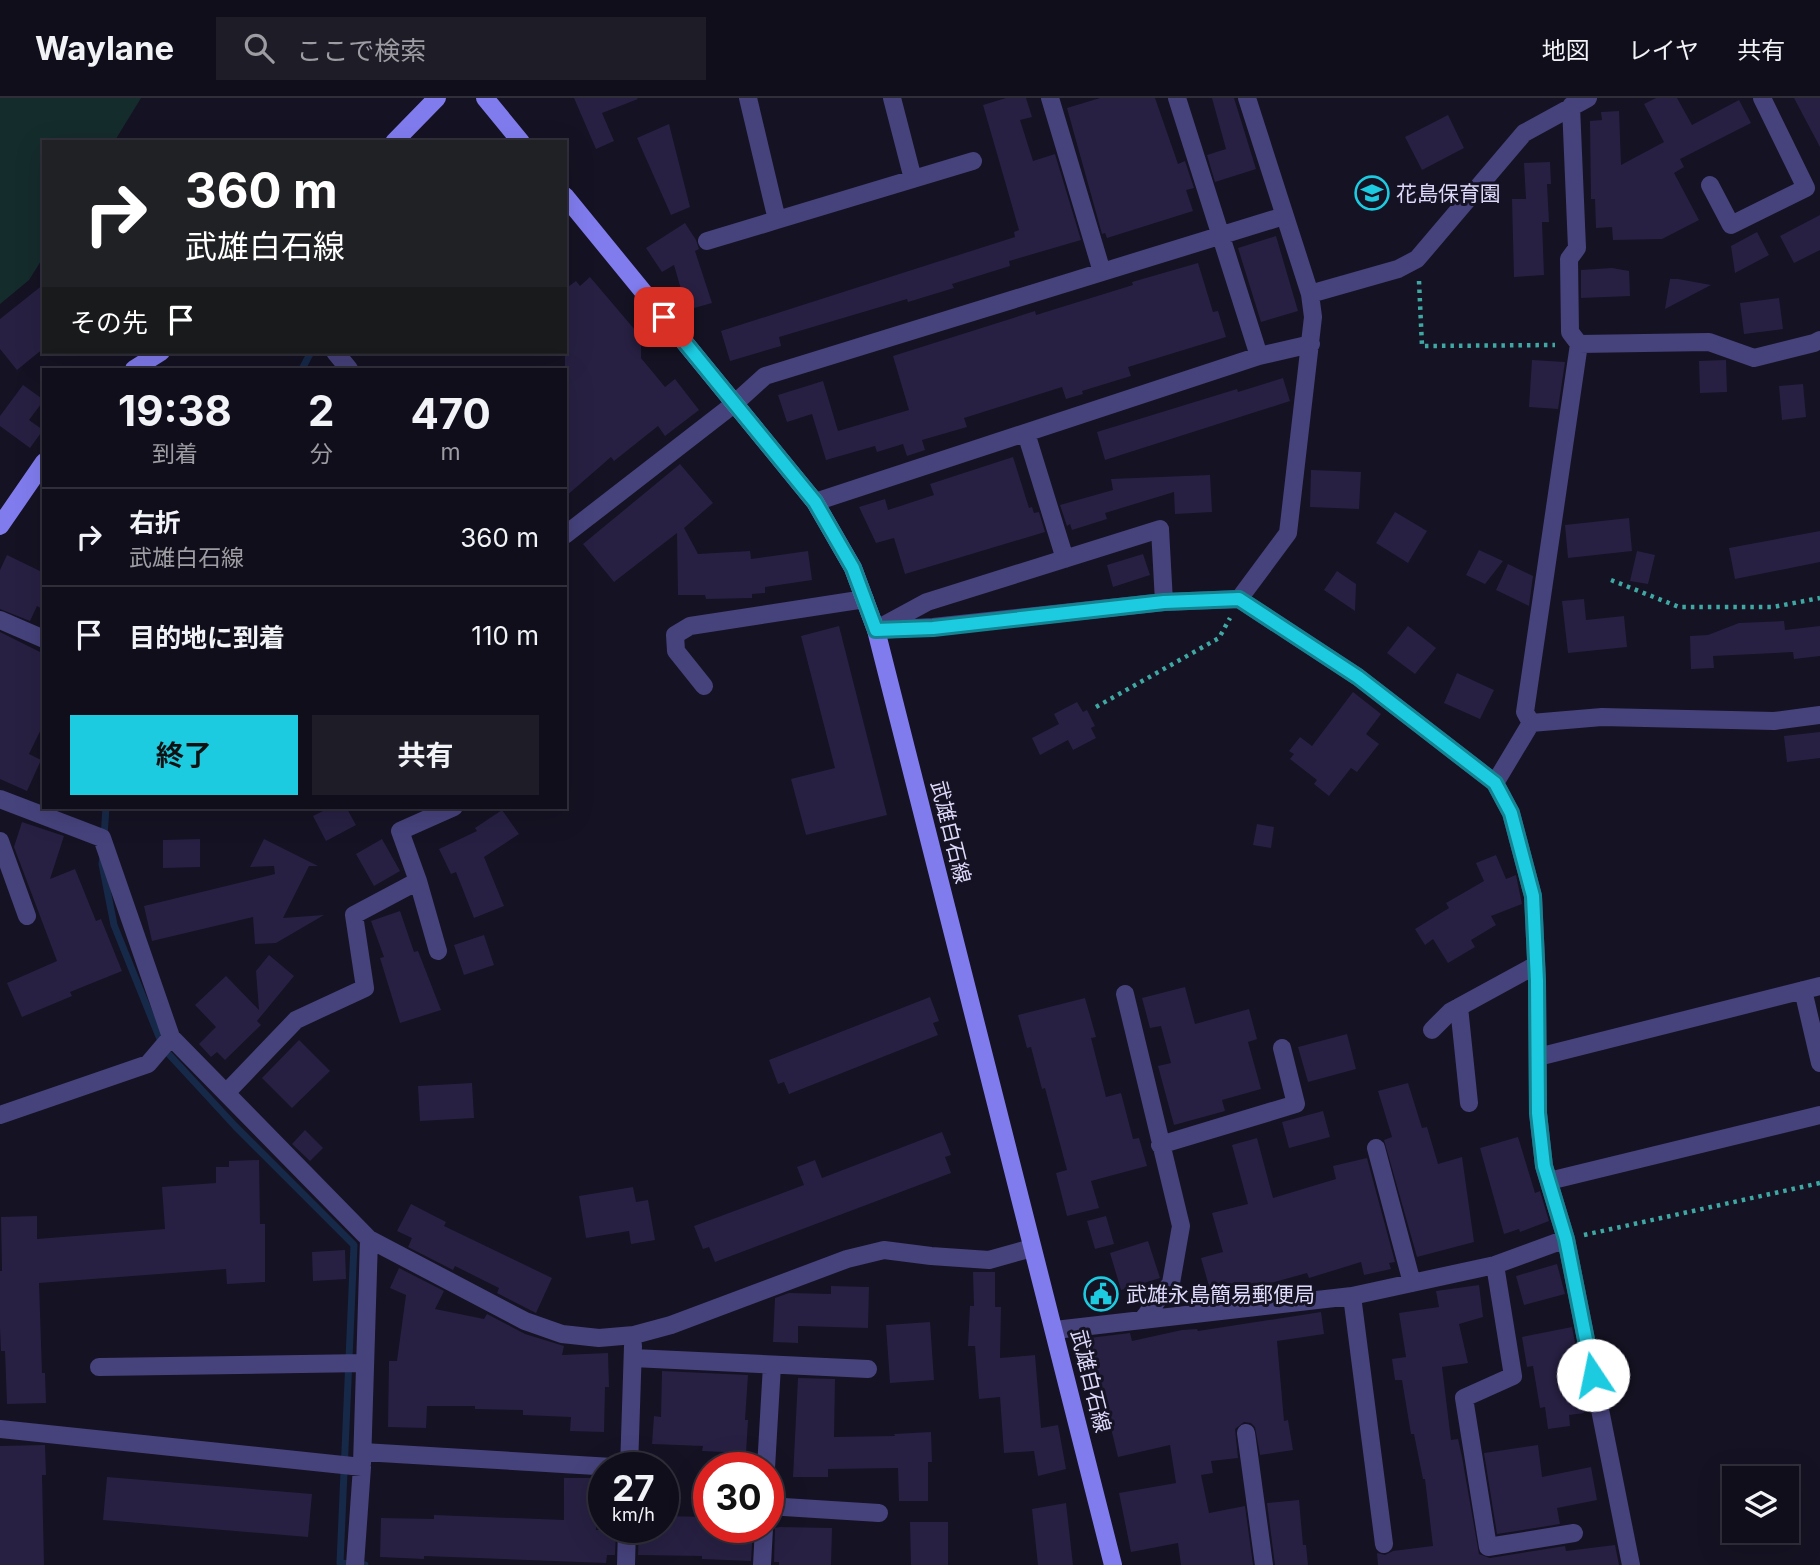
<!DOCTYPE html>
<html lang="ja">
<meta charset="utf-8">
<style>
:root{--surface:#100e1a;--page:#1e1c27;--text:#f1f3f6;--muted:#9c9ca2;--line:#302e39;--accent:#1dcbe1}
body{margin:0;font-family:Inter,"Noto Sans JP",sans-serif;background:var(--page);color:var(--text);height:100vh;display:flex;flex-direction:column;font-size:26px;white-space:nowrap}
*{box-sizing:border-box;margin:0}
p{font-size:23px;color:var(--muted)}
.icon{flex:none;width:38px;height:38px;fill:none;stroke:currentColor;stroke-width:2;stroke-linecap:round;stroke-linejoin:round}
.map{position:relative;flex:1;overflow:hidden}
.panel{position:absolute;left:42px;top:270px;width:525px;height:441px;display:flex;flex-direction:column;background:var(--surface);border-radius:0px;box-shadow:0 7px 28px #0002,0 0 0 2px var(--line)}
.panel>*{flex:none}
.banner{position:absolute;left:42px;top:42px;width:525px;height:214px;border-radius:0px;box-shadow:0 7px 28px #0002,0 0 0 2px var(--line);background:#202124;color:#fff;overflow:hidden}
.fabs{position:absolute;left:1722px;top:1368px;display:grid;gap:14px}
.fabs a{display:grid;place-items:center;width:77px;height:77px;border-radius:0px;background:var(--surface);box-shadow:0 7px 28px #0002,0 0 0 2px var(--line);font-size:35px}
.speed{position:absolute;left:588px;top:1354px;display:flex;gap:14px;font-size:35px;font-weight:700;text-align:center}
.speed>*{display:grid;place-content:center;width:91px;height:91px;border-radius:50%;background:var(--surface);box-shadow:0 7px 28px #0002,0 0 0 2px var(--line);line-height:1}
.speed small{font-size:18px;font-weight:400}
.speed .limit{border:10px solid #d22;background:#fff;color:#111}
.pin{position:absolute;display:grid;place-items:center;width:60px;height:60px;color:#fff;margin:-30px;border-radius:14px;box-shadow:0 4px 10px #0006}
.me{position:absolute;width:77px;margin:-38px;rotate:349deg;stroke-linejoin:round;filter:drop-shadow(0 0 5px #0008)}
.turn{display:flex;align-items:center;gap:24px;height:147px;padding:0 28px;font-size:32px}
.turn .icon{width:91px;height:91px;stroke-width:2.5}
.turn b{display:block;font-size:49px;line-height:60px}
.then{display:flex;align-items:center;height:66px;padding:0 28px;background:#0003;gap:14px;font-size:26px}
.eta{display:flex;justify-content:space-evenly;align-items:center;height:119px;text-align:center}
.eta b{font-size:42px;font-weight:700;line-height:49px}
.cta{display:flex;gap:14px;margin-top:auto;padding:14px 28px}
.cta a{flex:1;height:80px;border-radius:0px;background:var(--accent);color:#111;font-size:28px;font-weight:700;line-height:80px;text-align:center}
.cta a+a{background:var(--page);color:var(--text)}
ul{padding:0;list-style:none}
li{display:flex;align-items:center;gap:21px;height:98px;padding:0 28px;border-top:2px solid var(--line)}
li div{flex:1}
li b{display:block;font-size:26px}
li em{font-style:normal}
header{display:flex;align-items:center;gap:42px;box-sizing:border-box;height:98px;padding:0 35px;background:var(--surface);border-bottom:2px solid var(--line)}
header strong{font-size:33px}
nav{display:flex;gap:38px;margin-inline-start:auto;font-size:24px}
.search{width:490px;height:63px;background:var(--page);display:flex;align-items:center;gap:18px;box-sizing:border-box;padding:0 24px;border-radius:0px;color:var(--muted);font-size:26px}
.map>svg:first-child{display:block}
</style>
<header>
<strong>Waylane</strong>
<div class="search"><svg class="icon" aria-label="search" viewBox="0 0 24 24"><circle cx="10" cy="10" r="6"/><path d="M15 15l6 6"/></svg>ここで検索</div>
<nav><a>地図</a><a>レイヤ</a><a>共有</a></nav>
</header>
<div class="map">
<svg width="1820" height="1467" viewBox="0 0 1820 1467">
<rect width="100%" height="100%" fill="#151223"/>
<path fill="#152c2c" d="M0,0H141L114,44H44V158L29,182L0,206Z"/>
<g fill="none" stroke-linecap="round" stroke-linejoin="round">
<path stroke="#172948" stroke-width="7" d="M302,271L311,254
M104,739L106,709
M103,758L102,766L114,827L164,951L235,1028L354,1147L340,1465L365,1467"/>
</g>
<path fill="#272042" d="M574,0H637L638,1L602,15L614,43L596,51Z
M1006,0H1026L1032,19L1020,22L1033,63L1055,56L1081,142L1009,163L1010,168L952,186L954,190L908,204L907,201L779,239L781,248L730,263L721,233L1015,139L1014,134L1019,132L983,7Z
M1100,0H1155L1178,66L1185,63L1194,90L1186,92L1193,113L1107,140L1105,135L1102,136L1067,10Z
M1212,0H1234L1256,71L1215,84L1207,57L1226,51Z
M1656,0H1677L1692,27L1739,2L1751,25L1680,61L1684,69L1674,75L1699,122L1662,141L1613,142L1612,129L1596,130L1595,101H1591L1590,23L1602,22L1601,14L1619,13L1621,67L1664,44L1644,6Z
M1794,0H1820V49Z
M1448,17L1464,50L1422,72L1405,39Z
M669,26L690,109L671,117L637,40Z
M1550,64L1551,86H1547L1549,124H1542L1544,177L1514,179L1512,101H1526L1524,65Z
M1820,117V152L1794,165L1780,138Z
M685,125L696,142L699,151L695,153L712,205L687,212L674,167L662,174L646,150Z
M1757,134L1769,157L1735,175L1731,148Z
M1276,138L1298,213L1261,224L1238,150Z
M1198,165L1213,214L1218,213L1226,239L1128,269L1131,278L1082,293L1083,296L1066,301L1062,289L964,320L967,329L922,342L925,352L907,358L903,346L877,354L875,348L826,362L812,316L787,324L778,297L823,283L838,333L909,312L893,258L1035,213L1036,217L1133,187L1132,184Z
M1612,170L1629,173L1630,198L1581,200V172Z
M590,179L641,239V260L665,289L675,281L699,312L665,338L658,328L614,363L611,359L565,399V191L576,183L580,188Z
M1670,181H1678L1711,187L1665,211Z
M44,186V250L17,272L0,251V221Z
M1779,200L1783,231L1744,236L1740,205Z
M1532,262L1565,264L1558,311L1529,309Z
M1726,262L1727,294L1700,295L1699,263Z
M1283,280L1290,303L1105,362L1097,334L1237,291L1238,294Z
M1803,286L1806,319L1782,322L1779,288Z
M23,287L44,302L29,322L43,332L30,350L0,328V318Z
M1013,359L1029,410L1032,409L1034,415L1039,414L1045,434L905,476L894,440L876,445L859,409L885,401L888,412L934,397L930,386Z
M680,366L713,405L684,430L698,456L750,453L751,461L808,453L812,482L765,489V495L752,496V500L706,501L705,497H678L677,435L614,484L583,446Z
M1311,372L1361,374L1359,411L1310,409Z
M1210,377L1212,414L1175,416L1174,394L1105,415L1107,421L1072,432L1070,426L1067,428L1060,407L1113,392L1111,381Z
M1395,414L1427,433L1408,465L1376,445Z
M1629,420L1632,453L1568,460L1565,427Z
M1820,433V464L1735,481L1729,450Z
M1479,452L1503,463L1485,486L1466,477Z
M1637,453L1655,457L1648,486L1630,483Z
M1143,456L1150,477L1113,489L1107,467Z
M7,457L44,475V512L37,508L30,523L0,511V472Z
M1508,466L1533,478L1529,508L1496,492Z
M1337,473L1356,486L1355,513L1324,492Z
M1584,501L1586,522L1624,518L1627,549L1568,555L1562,503Z
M1784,523L1785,532L1820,528V558L1794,561L1793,554L1713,558L1714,570L1691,571L1690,538L1708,537L1739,525Z
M839,528L887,717L806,737L791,681L835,670L801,538Z
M1408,528L1436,550L1415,576L1387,555Z
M0,534L44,556V625L29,656L41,662L27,693L0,681Z
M1457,575L1494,592L1480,621L1444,605Z
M1353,594L1381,616L1366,636L1379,646L1357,674L1351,670L1329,698L1314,686L1317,682L1290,661L1294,656L1289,653L1300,639L1312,648Z
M1077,604L1083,614L1087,612L1095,628L1091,630L1096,640L1073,652L1068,642L1040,657L1032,640L1059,626L1054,616Z
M1820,634V660L1787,664L1784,638Z
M331,709H346L356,727L326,743L313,718Z
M502,712L519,736L484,759L504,808L474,820L456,774L451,776L439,751L477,733L475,730Z
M22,724L64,738L50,781L75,771L96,823L101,821L122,873L70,894L72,898L22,919L7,885L57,863L14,749Z
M1257,726L1274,729L1271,750L1253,747Z
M200,741V769L163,770V742Z
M264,741L318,768H309L283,820L324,817L276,845L255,846L253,819L152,843L144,808L275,776L274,768L250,769Z
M382,741L400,773L374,788L356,756Z
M1496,757L1506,781L1516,777L1522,806L1491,818L1496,827L1471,842L1475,849L1448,865L1433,841L1425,847L1415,831L1449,810L1446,805L1484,783L1476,765Z
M400,813L414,854L418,853L441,912L400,925L380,860L384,859L371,823Z
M484,837L494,867L464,877L454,847Z
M269,857L294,878L257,923L261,927L225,962L217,954L211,959L199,946L216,929L195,907L226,878L259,912L256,873Z
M1185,889L1195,926L1249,911L1257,941L1248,944L1261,991L1222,1002L1225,1013L1174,1027L1158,968L1171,965L1161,928L1150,930L1142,900Z
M930,899L939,923L933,925L938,937L789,996L784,984L778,986L769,962Z
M1085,900L1096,939L1091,940L1106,999L1121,995L1133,1041L1139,1040L1147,1068L1091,1083L1099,1110L1067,1118L1056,1075L1067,1072L1045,990L1042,991L1031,949L1027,950L1018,917Z
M1347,936L1356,971L1308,984L1298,949Z
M299,942L330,973L292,1010L262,980Z
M472,985L474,1020L420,1023L418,988Z
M1408,985L1422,1030L1427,1029L1438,1066L1462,1059L1474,1144L1417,1159L1384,1042L1392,1039L1378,993Z
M1323,1013L1330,1039L1289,1050L1282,1024Z
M305,1032L323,1050L310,1063L292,1046Z
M942,1034L951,1057L945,1059L951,1075L715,1164L709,1149L703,1151L694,1128L804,1087L797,1069L815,1062L822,1080Z
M1518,1039L1535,1095L1540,1093L1549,1123L1520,1134L1519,1131L1504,1136L1480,1050Z
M1257,1040L1273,1100L1336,1081L1333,1068L1367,1060L1395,1164L1389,1165L1391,1171L1364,1177L1361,1164L1309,1180L1307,1175L1267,1186L1268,1193L1251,1198L1213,1202L1201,1160L1223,1154L1212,1115L1248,1106L1232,1047Z
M259,1062L260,1126H265V1184L227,1186L226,1171L39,1185L42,1275H45L46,1305L7,1306L5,1253H1L0,1230V1173H2L1,1119L37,1118V1141L165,1131L162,1089L216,1085V1069H229V1063Z
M633,1089L636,1104L648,1102L655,1142L631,1146L629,1133L586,1140L579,1098Z
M411,1106L446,1124L444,1128L552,1180L536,1215L497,1195L499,1190L455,1168L453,1172L408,1149L412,1140L397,1133Z
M1106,1118L1114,1146L1095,1151L1087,1123Z
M1148,1143L1160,1180L1121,1192L1110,1155Z
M345,1152L346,1181L313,1183L312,1154Z
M1557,1166L1565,1196L1524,1207L1516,1178Z
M399,1170L444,1193L435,1211L484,1221L487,1216L525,1236L564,1248L562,1257L608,1255L609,1289H605L604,1334L570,1333L571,1319L523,1317V1312L475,1311V1308H427L426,1330L388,1329L389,1263H397L406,1197L390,1190Z
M973,1174H995V1209H1001L1000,1260L1035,1257L1041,1330L1058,1327L1066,1371L1038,1378L1034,1353L1004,1355L1000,1299L979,1301L975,1248H968L970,1208H974Z
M1479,1187L1483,1219L1459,1226L1468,1265L1442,1269L1451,1342L1458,1341L1462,1359L1479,1456L1490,1460L1565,1448L1566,1453L1615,1447L1619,1467H1378L1377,1455L1385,1457L1393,1453L1433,1448L1425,1381H1423L1414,1336H1411L1402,1282H1395L1392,1261L1406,1259L1399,1215L1439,1209L1436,1193Z
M831,1188L869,1189L868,1230L798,1228V1245L773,1244L775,1200L789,1195L831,1196Z
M1321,1214L1324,1236L1277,1243L1284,1323L1288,1322L1293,1352L1260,1357L1255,1329L1251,1325L1244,1324L1235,1331L1238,1360L1211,1363L1213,1375L1201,1377L1209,1415L1245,1408L1253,1467H1181L1178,1445L1131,1454L1119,1395L1176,1385L1170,1347L1118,1359L1089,1240L1130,1235L1132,1243L1182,1232L1197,1231L1198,1233Z
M930,1224L934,1282L890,1285L886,1227Z
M1572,1229L1578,1260H1575L1584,1315L1569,1317L1570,1328L1548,1331L1545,1309L1540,1310L1533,1268L1527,1269L1522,1239Z
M662,1273L748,1277L745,1322H748L746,1355L702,1353L703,1348L652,1346L654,1318L661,1319Z
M798,1280L835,1281L834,1339L895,1338L894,1336L931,1334L932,1364H928V1403H899L898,1370L828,1371V1379H793Z
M45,1347L46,1377H42L44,1467H0V1348Z
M1538,1347L1542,1379L1591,1369L1597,1402L1557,1410L1560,1426L1497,1436L1484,1355Z
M107,1379L312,1396L308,1439L103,1422Z
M564,1380H596V1432H616L615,1457H607L606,1465L424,1458V1461L380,1459L381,1420L434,1421V1417L564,1422Z
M1299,1402L1303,1447H1306L1308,1467H1275L1267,1405Z
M1066,1405L1073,1467H1038L1032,1411Z
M663,1418L709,1419V1430H753L751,1463L702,1461V1458L638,1457L639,1430H663Z
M910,1424H948V1467H911Z
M780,1429L832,1430L831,1467H779V1464H774L775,1430Z"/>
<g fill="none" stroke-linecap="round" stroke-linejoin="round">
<path stroke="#3fa8a3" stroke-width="4.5" stroke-dasharray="3.5 5" stroke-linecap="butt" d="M1419,183L1422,248L1555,247
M1611,482L1679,509H1773L1820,500
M1096,609L1219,540L1230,520
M1584,1137L1820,1085"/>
<path stroke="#46427c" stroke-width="18" d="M892,0L913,81
M1050,0L1102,174
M1177,0L1259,258
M1710,87L1731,127L1806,90L1762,0
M777,122L973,63
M707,143L777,122L748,0
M1310,196L1398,171L1417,161L1524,35L1588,0
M1579,246L1709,244L1754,260L1814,245L1820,242
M335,254L349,271
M1026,335L1065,461
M815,404L1259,258L1311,246
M565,437L734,306L765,278L1284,118
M1239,501L1288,435L1313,219L1310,196L1247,0
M0,522L44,541
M879,530L927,504L1160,431L1164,504
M876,532L933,529L1164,504L1239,501L1358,579L1495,685L1511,715L1533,798L1537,883L1538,1015L1544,1068L1566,1141L1631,1467
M704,588L676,553L675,537L690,528L865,501
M1531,625L1525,614L1579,246L1570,234L1569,161L1577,150L1571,8
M1495,685L1531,625L1602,619L1774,623L1820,617
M0,701L102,740L171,939L369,1141L525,1223L562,1236L599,1240L634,1237L671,1227L847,1161L884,1152L931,1158L989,1162L1032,1150
M0,743L27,818
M418,783L438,853
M1803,892L1820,965
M1125,896L1181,1128L1171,1185L1142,1222
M1459,909L1469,1005
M1432,932L1450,914L1536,867
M1538,959L1820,888
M226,995L296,922L365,890L354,817L418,783L400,733L454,709
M0,1017L148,966L171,939
M1160,1047L1296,1006L1282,950
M1376,1050L1412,1185
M1549,1083L1820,1017
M1495,1167L1513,1278L1464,1300L1488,1449L1574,1435
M1352,1198L1384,1446
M1055,1232L1352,1198L1495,1167L1566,1141
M633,1260L868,1271
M99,1269L365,1265
M0,1331L362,1369L355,1467
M1246,1335L1264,1467
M363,1354L629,1370
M362,1366L369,1141
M629,1370L633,1248
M766,1370L772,1267
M768,1408L879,1415
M626,1467L627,1430
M762,1467L764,1430"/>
<path stroke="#807cee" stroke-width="18" d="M485,0L521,44
M394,44L437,0
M565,98L815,404L853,470L876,532L1113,1467
M134,271L161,254
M0,428L44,364"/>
</g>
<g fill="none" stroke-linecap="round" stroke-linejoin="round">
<defs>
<path id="route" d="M664,219L815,404L853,470L876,532L933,530L1164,504L1239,501L1358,579L1495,685L1511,715L1533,798L1537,883L1538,1015L1544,1068L1566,1141L1593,1277"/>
</defs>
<use href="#route" stroke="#138492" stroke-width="18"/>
<use href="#route" stroke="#1dcbe1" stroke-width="12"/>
</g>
<defs>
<symbol id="school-ring" viewBox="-11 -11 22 22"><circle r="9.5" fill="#151223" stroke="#1dcbe1" stroke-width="1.5"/><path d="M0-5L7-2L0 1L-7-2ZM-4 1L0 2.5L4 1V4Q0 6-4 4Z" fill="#1dcbe1"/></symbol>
<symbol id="civic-ring" viewBox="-11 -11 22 22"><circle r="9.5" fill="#151223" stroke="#1dcbe1" stroke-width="1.5"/><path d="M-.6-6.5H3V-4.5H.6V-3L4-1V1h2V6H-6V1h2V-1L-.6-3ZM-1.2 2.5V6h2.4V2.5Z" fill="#1dcbe1"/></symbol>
</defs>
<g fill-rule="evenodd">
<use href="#school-ring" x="1353" y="76" width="38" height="38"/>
<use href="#civic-ring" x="1082" y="1177" width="38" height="38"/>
</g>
<g text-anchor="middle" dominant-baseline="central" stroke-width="6" stroke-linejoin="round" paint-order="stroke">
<g font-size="21" fill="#ddd9fa" stroke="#151223" text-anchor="start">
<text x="1396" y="95">花島保育園</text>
<text x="1126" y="1196">武雄永島簡易郵便局</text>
</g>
<g font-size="21" fill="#ddd9fa" stroke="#151223">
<text transform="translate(951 734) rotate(76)">武雄白石線</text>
<text transform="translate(1091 1283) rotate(76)">武雄白石線</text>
</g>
</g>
</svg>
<div class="fabs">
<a><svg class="icon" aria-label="layers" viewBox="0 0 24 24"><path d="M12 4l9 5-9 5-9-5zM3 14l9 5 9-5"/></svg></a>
</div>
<div class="speed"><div>27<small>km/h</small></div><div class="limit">30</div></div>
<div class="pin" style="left:664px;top:219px;background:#d93025"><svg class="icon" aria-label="arrive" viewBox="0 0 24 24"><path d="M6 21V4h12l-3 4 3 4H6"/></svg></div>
<svg class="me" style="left:1593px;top:1277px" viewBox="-20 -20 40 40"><circle r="19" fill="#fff"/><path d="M0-13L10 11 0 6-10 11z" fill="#1dcbe1"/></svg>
<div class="banner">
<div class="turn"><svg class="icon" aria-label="right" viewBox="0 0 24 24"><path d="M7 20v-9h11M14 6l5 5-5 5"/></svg><div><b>360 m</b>武雄白石線</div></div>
<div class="then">その先<svg class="icon" aria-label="arrive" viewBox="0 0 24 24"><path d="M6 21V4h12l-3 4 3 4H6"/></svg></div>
</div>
<section class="panel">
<div class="eta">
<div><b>19:38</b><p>到着</p></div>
<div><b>2</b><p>分</p></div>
<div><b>470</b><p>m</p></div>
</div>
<ul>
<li><svg class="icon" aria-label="right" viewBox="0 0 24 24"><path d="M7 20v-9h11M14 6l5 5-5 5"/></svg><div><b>右折</b><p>武雄白石線</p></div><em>360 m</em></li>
<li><svg class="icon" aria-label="arrive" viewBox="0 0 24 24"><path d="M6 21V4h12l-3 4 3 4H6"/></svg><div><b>目的地に到着</b></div><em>110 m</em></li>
</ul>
<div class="cta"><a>終了</a><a>共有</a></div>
</section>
</div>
